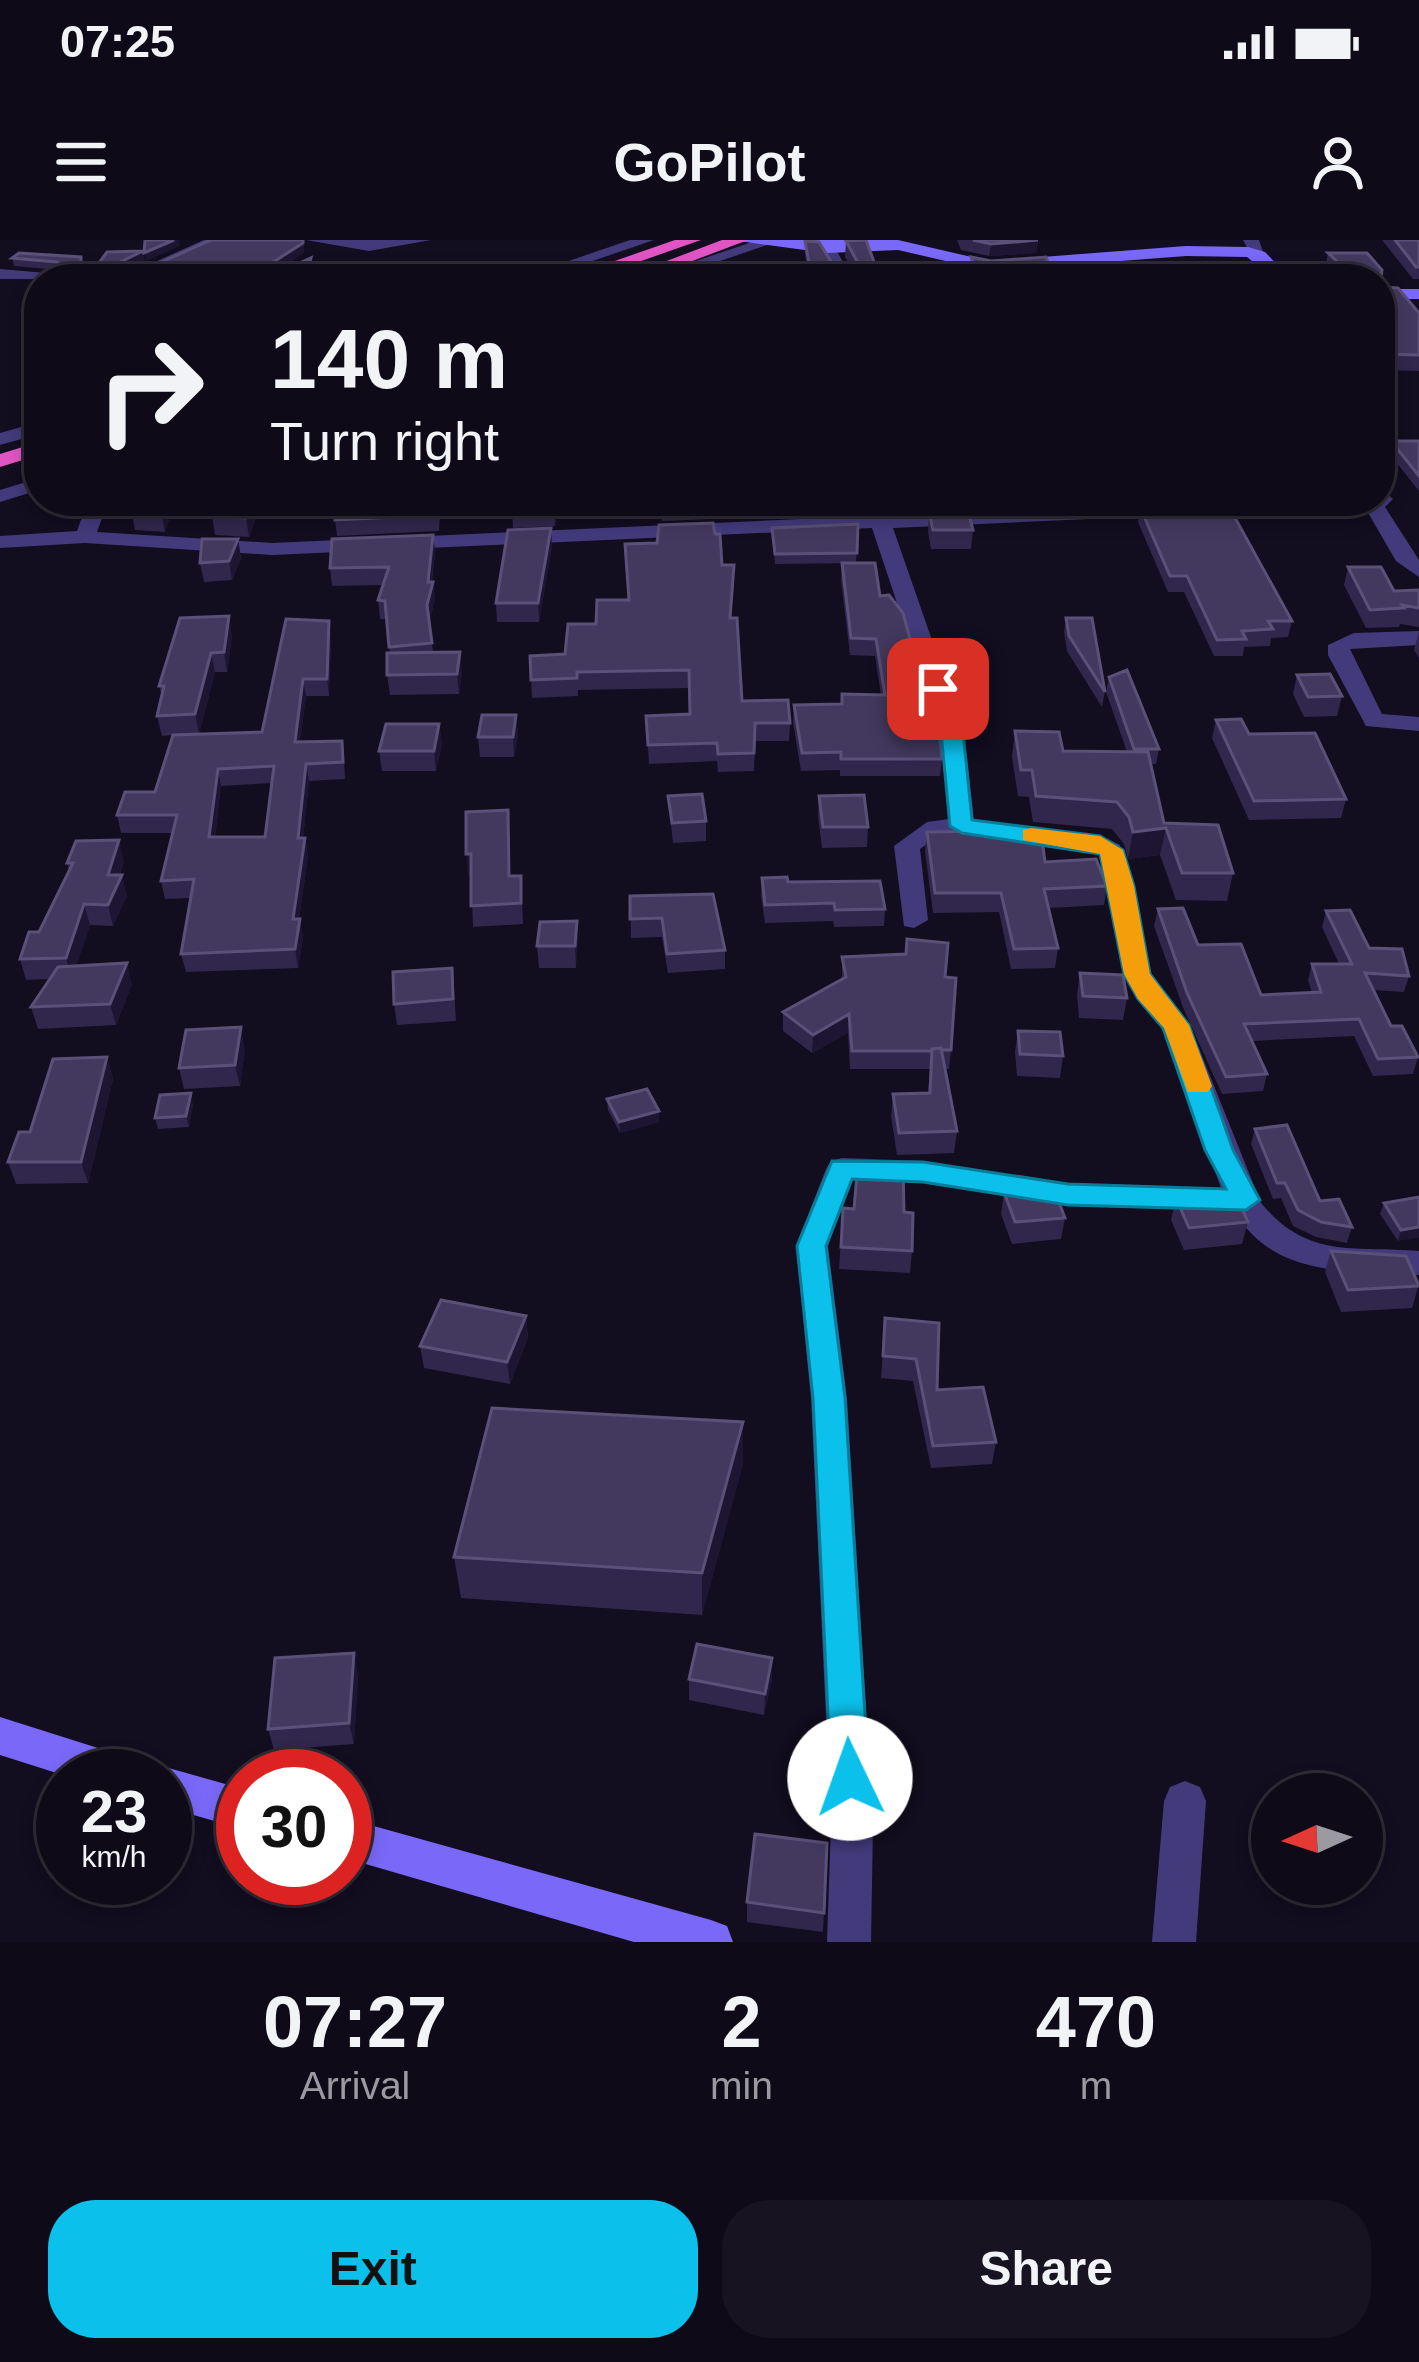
<!DOCTYPE html>
<style>
:root{--surface:#0e0a17;--page:#171320;--text:#f1f3f6;--muted:#9b9aa1;--line:#2e2b36;--accent:#0bc1ec}
body{margin:0;font-family:Arial,sans-serif;background:var(--page);color:var(--text);height:100vh;display:flex;flex-direction:column;font-size:45px;white-space:nowrap}
*{box-sizing:border-box;margin:0}
p{font-size:39px;color:var(--muted)}
.icon{flex:none;width:66px;height:66px;fill:none;stroke:currentColor;stroke-width:2;stroke-linecap:round;stroke-linejoin:round}
.map{position:relative;height:1702px;overflow:hidden}
.details{display:flex;flex-direction:column;background:var(--surface);flex:1}
.details>*{flex:none}
.top-card{position:absolute;left:24px;top:24px;width:1371px;height:252px;border-radius:48px;box-shadow:0 6px 18px #0003,0 0 0 3px var(--line);background:#0e0a17;color:var(--text);overflow:hidden}
.needle{width:78px;rotate:267deg}
.buttons{position:absolute;left:1251px;top:1533px;display:grid;gap:24px}
.buttons a{display:grid;place-items:center;width:132px;height:132px;border-radius:50%;background:var(--surface);box-shadow:0 6px 18px #0003,0 0 0 3px var(--line);font-size:60px}
.speed{position:absolute;left:36px;top:1509px;display:flex;gap:24px;font-size:60px;font-weight:700;text-align:center}
.speed>*{display:grid;place-content:center;width:156px;height:156px;border-radius:50%;background:var(--surface);box-shadow:0 6px 18px #0003,0 0 0 3px var(--line);line-height:1}
.speed small{font-size:30px;font-weight:400}
.speed .limit{border:18px solid #d22;background:#fff;color:#111}
.pin{position:absolute;display:grid;place-items:center;width:102px;height:102px;color:#fff;margin:-51px;border-radius:24px;box-shadow:0 6px 18px #0006}
.me{position:absolute;width:132px;margin:-66px;rotate:357deg;stroke-linejoin:round;filter:drop-shadow(0 0 9px #0008)}
.turn{display:flex;align-items:center;gap:42px;height:252px;padding:0 48px;font-size:54px}
.turn .icon{width:156px;height:156px;stroke-width:2.5}
.turn b{display:block;font-size:84px;line-height:102px}
.eta{display:flex;justify-content:space-evenly;align-items:center;height:204px;text-align:center}
.eta b{font-size:72px;font-weight:800;line-height:84px}
.button{display:flex;gap:24px;margin-top:auto;padding:24px 48px}
.button a{flex:1;height:138px;border-radius:48px;background:var(--accent);color:#111;font-size:48px;font-weight:800;line-height:138px;text-align:center}
.button a+a{background:var(--page);color:var(--text)}
.status{display:flex;justify-content:space-between;align-items:center;height:84px;padding:0 60px;background:var(--surface);direction:ltr}
.status svg{height:33px;fill:currentColor}
header{display:flex;justify-content:space-between;align-items:center;height:156px;padding:0 48px;background:var(--surface);font-size:54px;font-weight:800}
.map>svg:first-child{display:block}
</style>
<div class="status"><b>07:25</b><svg viewBox="0 0 49 12"><path d="M0 12V9h3v3zM5 12V6h3v6zM10 12V3h3v9zM15 12V0h3v12zM26 1h20v11H26zM47 4h2v5h-2z"/></svg></div>
<header><svg class="icon" aria-label="menu" viewBox="0 0 24 24"><path d="M4 6h16M4 12h16M4 18h16"/></svg>GoPilot<svg class="icon" aria-label="person" viewBox="0 0 24 24"><circle cx="12" cy="8" r="4"/><path d="M4 21q1-7 8-7t8 7"/></svg></header>
<div class="map">
<svg width="1419" height="1702" viewBox="0 0 1419 1702">
<rect width="100%" height="100%" fill="#120d1f"/>
<g fill="none" stroke-linecap="round" stroke-linejoin="round">
<path fill="#433a7c" fill-rule="evenodd" d="M204,0H225L139,39H117Z
M306,0H431L369,11Z
M1243,0H1259L1265,18H1253Z
M827,3L833,5L853,39H837L819,8Z
M0,29L58,34L66,39H0Z
M1380,248L1393,259L1385,267L1419,320V337L1396,321L1367,271L1330,268L893,288L964,492L974,580L1100,595L1120,605L1152,735L1190,786L1261,963C1309,1020 1352,1005 1419,1011V1035C1349,1029 1276,1040 1234,971L1068,966L923,943L853,940L828,1006L847,1158L873,1585L871,1702H827L831,1585L811,1158L796,1006L826,929L831,921L842,918L923,921L1068,944L1221,948L1162,786L1124,735L1099,614L942,594L920,609L928,680L914,688L904,686L894,606L927,582L949,579L940,492L872,288L272,315L85,303L0,308V296L77,291L88,261H108L97,292L272,303L868,276L865,266L871,261L882,262L888,276L1217,261H1380Z
M1419,391V405L1350,409L1382,474L1419,477V491L1366,486L1328,415V405L1354,393Z
M1185,1541L1200,1547L1206,1561L1196,1702H1152L1164,1561L1170,1547Z"/>
<path fill="#433a7c" fill-rule="evenodd" d="M630,0H654L540,39H516Z
M758,0H782L667,39H643Z
M39,182V194L0,205V193Z
M39,238V250L0,262V250Z"/>
<path fill="#7a69f8" fill-rule="evenodd" d="M731,0H898L989,21L1186,6L1248,7L1265,12L1291,39H1274L1247,17L1186,16L989,31L898,10L827,13Z
M1380,49H1419V59H1380Z
M0,1477L142,1522L148,1536H66L0,1515Z
M165,1527L243,1549V1589L165,1567V1536H149Z
M345,1578L711,1680L727,1686L733,1702H634L345,1618Z"/>
<path fill="#e154c4" fill-rule="evenodd" d="M675,0H701L590,39H563Z
M722,0H748L679,26L664,22Z
M39,202V215L0,227V214Z"/>
</g>
<path fill="#31274c" fill-rule="evenodd" d="M957,0H1038L1036,13L989,16L961,10Z
M1382,0H1419V39H1413Z
M805,1L835,39H809L805,15Z
M846,1L874,22L873,38L857,39L845,17Z
M1328,13H1367L1382,30L1380,47L1398,48L1419,73V131L1380,130V39H1337L1325,28Z
M81,17L83,39H68L58,30L14,26L12,18Z
M971,17L1053,34L1052,39H973L970,31Z
M1391,201H1419V251L1388,212Z
M137,261H175L165,292L135,290L132,274Z
M487,261H559L555,286L513,288L512,268L488,269Z
M662,261H715V263H711V279L662,281Z
M768,261H850L849,272L769,276Z
M885,261H962L961,268L923,270L890,269Z
M999,261H1053L1052,264L1005,266L1003,261Z
M1140,267L1292,381L1288,397L1271,398L1270,406L1244,407L1243,416H1214L1184,352H1168L1138,282Z
M929,272L973,290L971,309H931L928,291Z
M440,274L439,291L337,296L335,280Z
M212,276L256,277L249,297L215,295Z
M858,284L856,323L775,324L772,288Z
M715,294L722,325L734,342L731,378L742,461L790,483L789,501H755L754,531L718,532L717,521L649,524L646,476L690,474L689,448L578,450V456L532,458L530,416L565,414L596,384L628,360L657,303Z
M433,295L435,312L432,342H433L435,360L429,382L433,412L462,432L459,454L390,455L387,435L390,413L387,379H380L378,360L383,345L332,346L330,328Z
M238,299L241,318L232,340L204,342L200,323Z
M552,307L539,382H497L496,363Z
M842,323L880,356L942,519L940,536H840V530L801,531L793,482L794,465L841,464L881,455L875,416L850,415L841,340Z
M1348,327L1394,351L1419,350V387L1400,384L1399,387L1366,388L1344,345Z
M1066,378L1105,452L1102,467L1067,411L1064,392Z
M1419,391V418L1414,410Z
M232,395L227,432H215L199,494L262,492L331,398L329,456H306L300,502L344,518L345,539L309,541L303,598H305L308,616L299,679L303,697L298,728L186,732L181,714L191,658L165,659L161,641L173,593H121L117,575L155,552L173,495L162,496L157,476L162,457L159,446ZM272,543L265,597H215L221,546Z
M1297,435L1342,456L1337,476L1304,477L1293,454Z
M1109,437L1159,509L1156,524H1151L1164,583L1233,633L1227,661L1176,660L1160,615L1128,619L1124,604L1112,589L1033,582L1029,557L1018,556L1012,517L1015,491L1063,511L1127,512L1106,452Z
M516,475L518,495L514,517H480L478,497Z
M1216,480L1249,494L1346,559L1341,578L1249,580L1212,498Z
M439,484L442,504L436,531H382L379,511Z
M668,556L706,581V601L673,603Z
M819,556L868,587L867,607L822,608L818,576Z
M508,570L510,636H521L523,684L473,687L471,635H468Z
M989,585L1045,622L1107,646L1104,665L1049,668L1058,708L1055,728L1011,729L999,672L933,673L925,611L927,592L988,591Z
M124,621L120,635L127,656L113,686L90,685L76,726L132,744L116,785L38,789L31,767L50,739L26,740L20,719L39,692L69,631L67,623Z
M762,638L788,642L885,669L884,686L834,687L833,681L765,683L761,656Z
M630,656L725,710V729L668,733L662,697L631,698Z
M1158,669L1198,705L1261,755L1312,753L1308,740L1312,724H1339L1322,687L1326,671L1369,708L1409,736L1404,752L1374,750L1391,786L1418,817L1413,834L1373,836L1354,796L1252,801L1267,834L1263,851L1222,854L1184,770L1154,686Z
M577,681L576,728H539L537,706Z
M842,717L945,737L951,810L949,829H945L957,891L954,913L897,915L891,876L893,854L928,853L930,829H850L848,793L812,813L783,791V772L842,740Z
M1080,733L1127,758L1123,780L1079,778L1077,755Z
M454,749L456,781L397,785L394,764Z
M1018,791L1063,816L1060,838L1017,836L1015,812Z
M245,809L240,846L184,849L179,828Z
M107,817L113,839L88,943L16,944L8,922L30,892Z
M607,859L659,871V882L620,893L608,870Z
M193,864L189,887L158,889L155,878Z
M1255,889L1320,961L1352,987L1347,1003L1316,997L1293,986L1281,958L1273,959L1251,904Z
M1004,952L1065,978L1061,999L1012,1004L1001,974Z
M1419,957L1398,1001L1380,974L1384,963Z
M1176,958L1248,982L1242,1004L1184,1010L1171,980Z
M843,968L904,972L912,1011L910,1033L839,1029Z
M1331,1011L1419,1044L1412,1068L1341,1072L1325,1032Z
M526,1076L528,1098L510,1144L424,1128L420,1106Z
M885,1078L937,1150L996,1202L992,1224L931,1228L913,1141L881,1138Z
M743,1182V1224L702,1375L461,1358L454,1317Z
M358,1434L354,1504L274,1510L268,1489Z
M689,1439H772L764,1475L689,1460Z
M747,1662L824,1673L823,1692L747,1682Z"/>
<path fill="#1d1532" d="M174,0H179L180,6L146,21L144,13Z
M303,0H304V13L266,38L264,28Z
M1038,0L1036,13L989,16L991,4Z
M143,11L145,21L113,38L110,27Z
M311,18L312,28L309,39H305Z
M167,261H175L165,292L162,276Z
M252,261L256,277L249,297L246,278Z
M556,261H559L555,286L554,270Z
M551,288L552,307L539,382L538,363Z
M433,295L435,312L430,352L433,342L435,360L429,383L428,342Z
M238,299L241,318L232,340L229,321Z
M229,376L232,395L227,432L224,412Z
M329,381L331,398L329,456L327,439Z
M460,412L462,432L459,454L457,434Z
M211,413L215,432L199,494L195,474Z
M303,439L306,456L298,520L295,502Z
M516,475L518,495L514,517L513,497Z
M439,484L442,504L436,531L434,511Z
M306,524L309,541L301,616L298,598Z
M218,529L221,546L213,614L209,597Z
M1166,588L1160,615L1128,619L1133,592Z
M305,598L308,616L296,698L293,679Z
M119,600L124,621L116,646L122,635L127,656L113,686L108,665V635Z
M466,614H471L473,634L468,635Z
M84,664L90,685L72,739L66,718Z
M300,679L303,697L298,728L295,709Z
M577,681L578,703L576,728L575,706Z
M127,723L132,744L116,785L110,764Z
M849,774L848,793L812,813L813,795Z
M241,787L245,809L240,846L235,825Z
M107,817L113,839L88,943L81,922Z
M191,853L193,864L189,887L186,876Z
M659,871V882L620,893L619,882Z
M1419,987V998L1398,1001L1401,990Z
M526,1076L528,1098L510,1144L507,1122Z
M743,1182V1224L702,1375V1333Z
M354,1413L358,1434L354,1504L349,1483Z
M772,1418V1439L764,1475L765,1454Z"/>
<path fill="#43395f" stroke="#5a5078" stroke-width="3" fill-rule="evenodd" d="M145,0H174L144,13Z
M211,0H303V3L264,28L269,33L281,31L311,18L305,38L87,39L107,12L143,11L110,27L115,33H137Z
M866,0L874,22L858,23L846,1Z
M973,0H1038L991,4Z
M1395,0H1419V27H1416Z
M805,1L819,2L833,25L835,39H812Z
M19,13L81,17V32L68,33L57,22L12,18Z
M1328,13H1367L1382,30L1380,47L1398,48L1419,73V115L1380,114V39H1356Z
M971,17L991,21L1046,17L1053,34L980,36Z
M891,31H925L928,39H892Z
M1391,201H1419V236Z
M137,261H167L162,276L132,274Z
M218,261H252L246,278L212,276Z
M337,261H438L437,275L335,280Z
M514,261H556L554,270L512,272Z
M662,261H711V263L661,265Z
M1228,265L1292,381H1268L1273,389L1242,391L1246,399L1217,400L1187,336H1170L1140,267Z
M968,271L973,290H933L929,272Z
M713,283L715,294H720L722,325H734L730,378H737L742,461L788,460L790,483H755L754,513L718,514L717,503L648,505L646,476L690,474L689,430L577,432V438L531,440L530,416L565,414L568,384H596L597,360H629L625,304L657,303L659,285Z
M858,284L857,313L775,314L772,288Z
M551,288L538,363H496L508,290Z
M433,295L428,342H433L427,365L432,403L389,407L385,361L378,360L389,327L330,328L332,299Z
M202,299H238L229,321L200,323Z
M842,323H875L880,356L889,355L903,373L930,475H937L942,519H841V512L802,513L794,465L842,464V454L885,455L876,399L851,398Z
M1348,327H1381L1394,351L1419,350V368L1402,365L1404,368L1370,370Z
M229,376L224,412L211,413L195,474L157,476L164,446H159L180,378Z
M1066,378H1092L1105,452L1069,396Z
M286,379L329,381L327,439H303L295,502L342,501L343,522L306,524L298,598H305L293,679H300L295,709L181,714L194,639L161,641L177,575H117L125,552H155L173,495L262,492ZM274,526L265,597H209L218,529Z
M460,412L457,434L387,435V413Z
M1127,430L1159,509H1134L1109,437Z
M1330,434L1342,456L1308,457L1297,435Z
M482,475H516L513,497H478Z
M1241,479L1249,494L1315,493L1346,559L1254,561L1216,480Z
M386,484H439L434,511H379Z
M1015,491L1059,492L1063,511L1148,512L1164,583L1218,585L1233,633H1182L1166,588L1133,592L1129,577L1117,562L1036,556L1032,530H1021Z
M702,554L706,581L672,583L668,556Z
M864,555L868,587H823L819,556Z
M508,570L509,636H521V663L471,666V614H466V572Z
M989,585L1041,591L1045,622L1096,619L1107,646L1044,649L1058,708L1014,709L1001,653H935L927,592L990,591Z
M119,600L108,635H122L108,665L84,664L66,718L20,719L29,692H39L73,623H67L76,601Z
M787,637L788,642L880,641L885,669L835,670L834,663L765,665L762,638Z
M713,654L725,710L667,714L662,678L630,679V656Z
M1183,668L1198,705L1241,704L1261,755L1321,752L1312,724H1352L1326,671L1350,670L1369,708L1402,709L1409,736L1365,733L1391,786H1402L1418,817L1378,819L1359,779L1244,784L1267,834L1226,837L1187,753L1158,669Z
M577,681L575,706H537L540,682Z
M907,699L948,703L945,737L956,738L951,810H942L941,808L932,809V811H852L849,774L813,795L783,772L846,737L842,717L906,714Z
M127,723L110,764L31,767L58,727Z
M452,728L453,759L394,764L393,732Z
M1080,733L1123,735L1127,758L1083,756Z
M241,787L235,825L179,828L186,790Z
M1018,791L1060,792L1063,816L1020,814Z
M941,808L957,891L899,893L893,854L930,853L932,809Z
M107,817L81,922H8L19,892H30L53,819Z
M647,849L659,871L619,882L607,859Z
M191,853L186,876L155,878L160,855Z
M1287,885L1320,961L1339,959L1352,987L1321,982L1298,970L1285,943H1277L1255,889Z
M858,923L903,925L904,972L913,973L912,1011L841,1007L843,968L854,969Z
M1053,947L1065,978L1015,982L1004,952Z
M1235,953L1248,982L1189,988L1176,958Z
M1419,957V987L1401,990L1384,963Z
M1331,1011L1406,1016L1419,1046L1348,1050Z
M441,1060L526,1076L507,1122L420,1106Z
M885,1078L939,1083L937,1150L983,1147L996,1202L933,1206L916,1119L883,1116Z
M492,1168L743,1182L702,1333L454,1317Z
M697,1404L772,1418L765,1454L689,1439Z
M354,1413L349,1483L268,1489L275,1418Z
M755,1594L827,1603L824,1673L747,1662Z"/>
<path fill="#0bc1ec" stroke="#077d99" stroke-width="3" d="M938,443L949,449L963,492L972,580L1100,596L1123,610L1134,646L1150,734L1189,785L1233,910L1260,960L1246,970L1068,965L923,942L852,939L826,1006L845,1158L869,1538L863,1550L850,1555L836,1550L831,1538L813,1158L797,1006L832,921L923,922L1068,944L1226,949L1205,910L1163,788L1138,759L1124,734L1100,614L962,593L950,586L941,492L928,449Z"/>
<path fill="#f59e0b" d="M1031,588L1100,596L1123,610L1134,646L1150,734L1189,785L1212,846L1208,852H1188L1164,788L1138,759L1124,734L1100,614L1023,600V590Z"/>
</svg>
<div class="buttons">
<a><svg class="needle" viewBox="-14 -14 28 28"><path d="M0-13l5 13h-10z" fill="#e53935"/><path d="M0 13l5-13h-10z" fill="#9b9aa1"/></svg></a>
</div>
<div class="speed"><div>23<small>km/h</small></div><div class="limit">30</div></div>
<div class="pin" style="left:938px;top:449px;background:#d93025"><svg class="icon" aria-label="arrive" viewBox="0 0 24 24"><path d="M6 21V4h12l-3 4 3 4H6"/></svg></div>
<svg class="me" style="left:850px;top:1538px" viewBox="-20 -20 40 40"><circle r="19" fill="#fff"/><path d="M0-13L10 11 0 6-10 11z" fill="#0bc1ec"/></svg>
<div class="top-card">
<div class="turn"><svg class="icon" aria-label="right" viewBox="0 0 24 24"><path d="M7 20v-9h11M14 6l5 5-5 5"/></svg><div><b>140 m</b>Turn right</div></div>
</div>
</div>
<section class="details">
<div class="eta">
<div><b>07:27</b><p>Arrival</p></div>
<div><b>2</b><p>min</p></div>
<div><b>470</b><p>m</p></div>
</div>
<div class="button"><a>Exit</a><a>Share</a></div>
</section>
